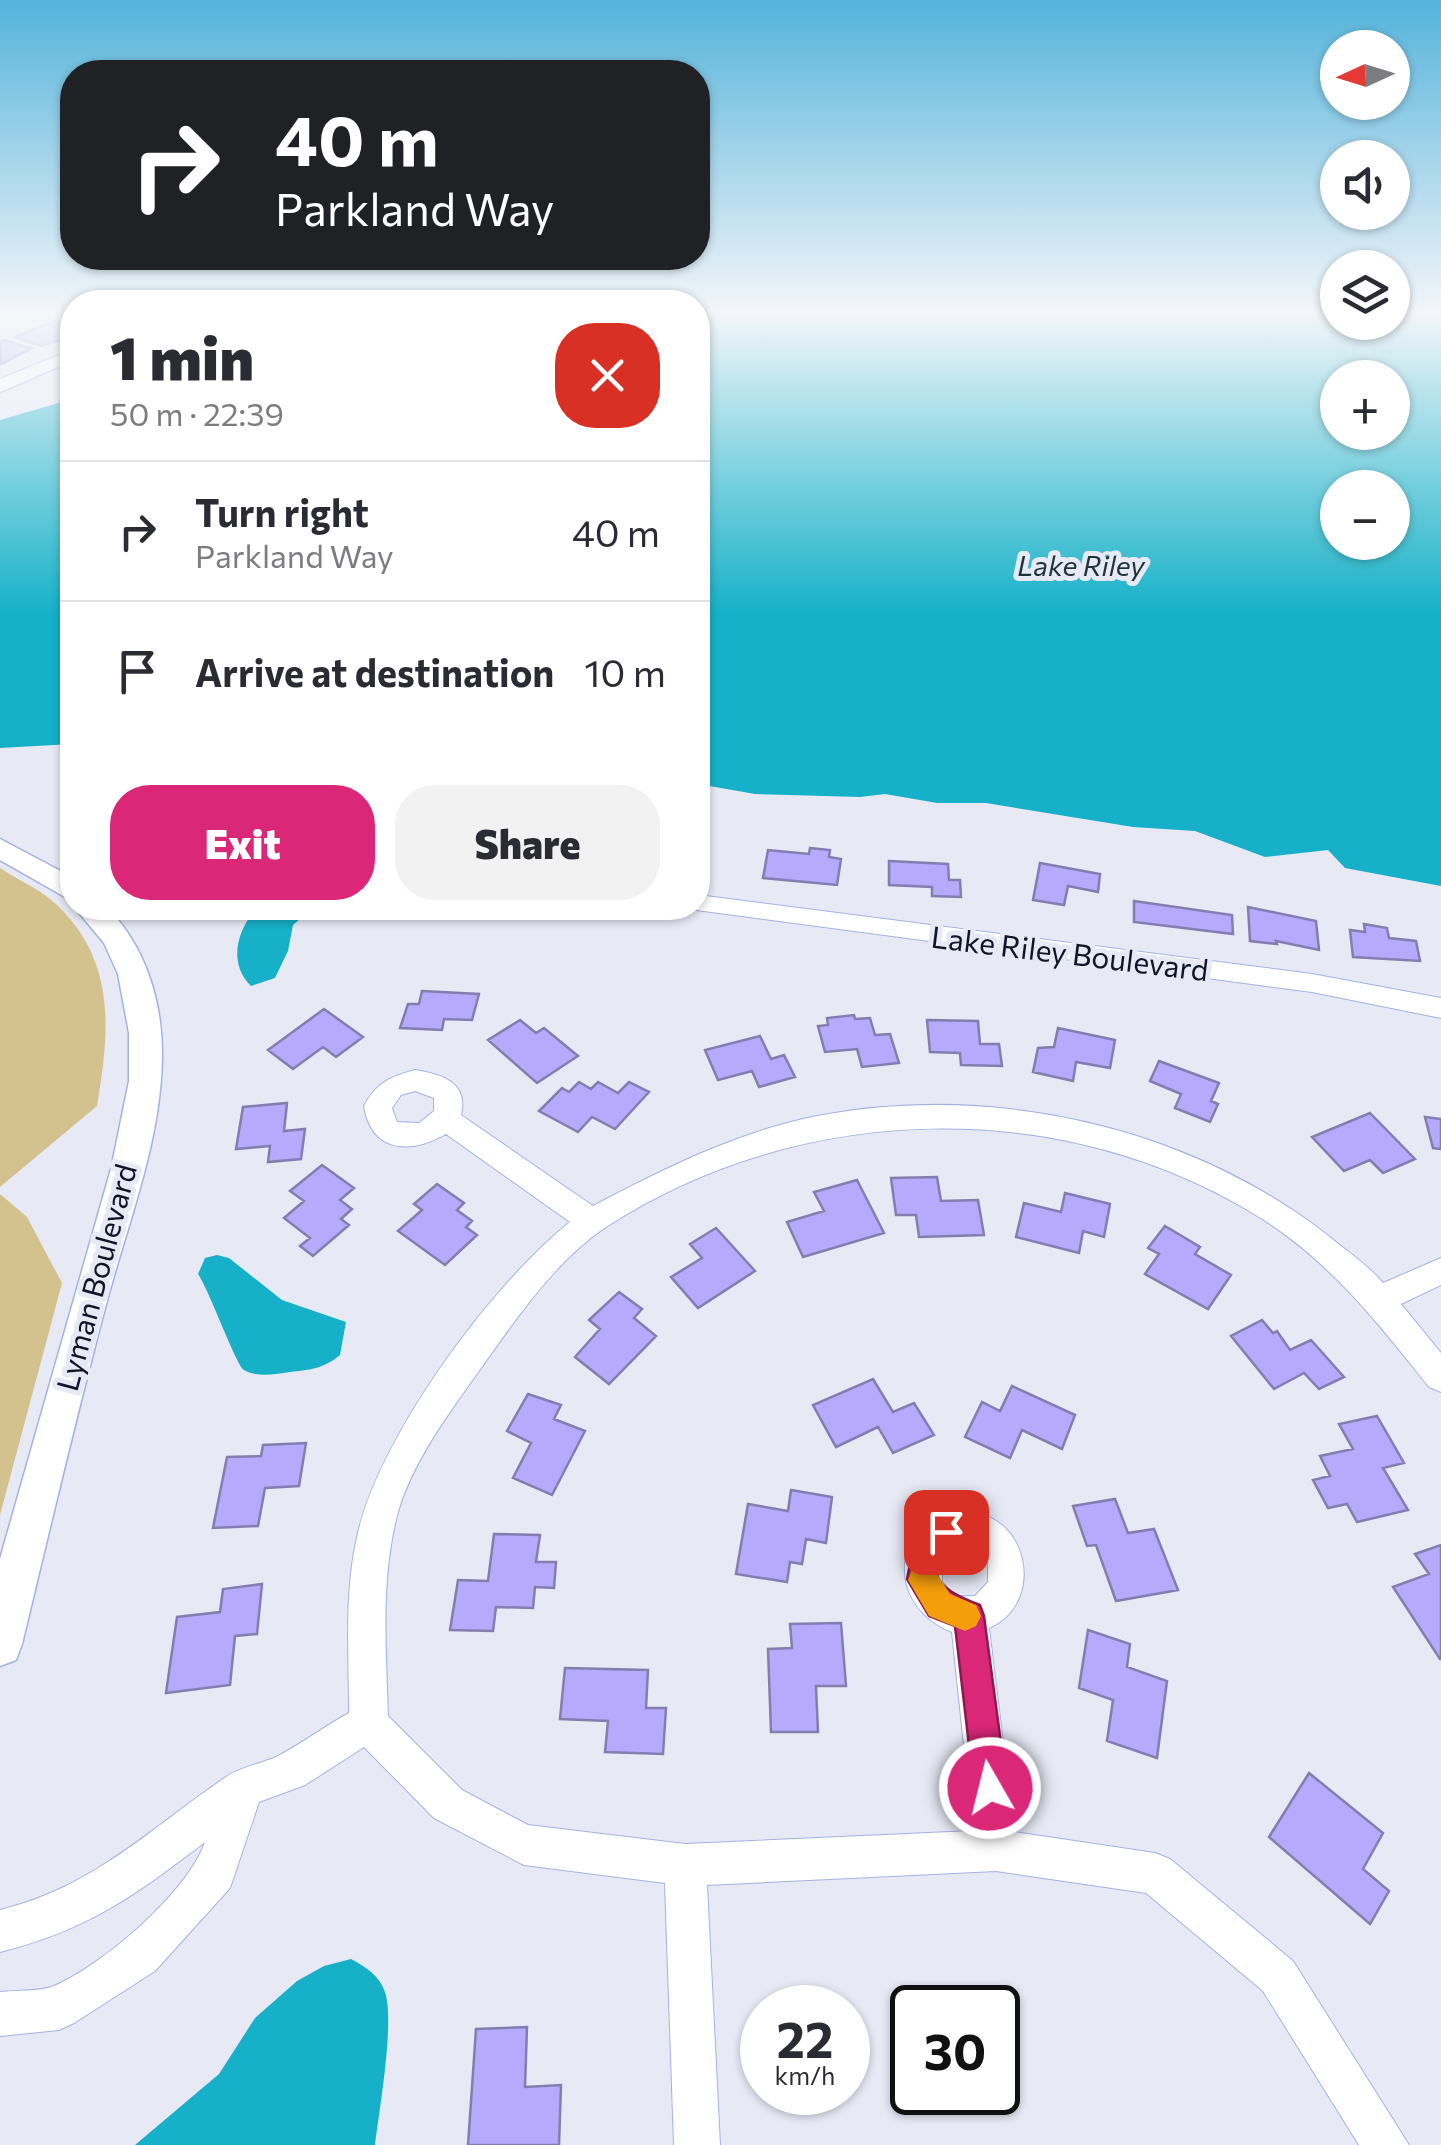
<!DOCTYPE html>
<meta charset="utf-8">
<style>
:root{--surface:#fff;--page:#f2f2f3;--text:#2b2b33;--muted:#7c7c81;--line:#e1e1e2;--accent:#db2777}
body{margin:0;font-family:Commissioner,sans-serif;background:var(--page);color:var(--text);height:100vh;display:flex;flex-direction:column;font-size:38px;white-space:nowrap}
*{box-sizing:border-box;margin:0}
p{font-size:32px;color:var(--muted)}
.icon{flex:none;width:55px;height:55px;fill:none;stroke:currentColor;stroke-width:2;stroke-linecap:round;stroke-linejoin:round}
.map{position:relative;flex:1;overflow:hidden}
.sheet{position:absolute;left:60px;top:290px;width:650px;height:630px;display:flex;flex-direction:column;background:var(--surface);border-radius:40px;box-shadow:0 2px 8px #0004}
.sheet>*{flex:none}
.hud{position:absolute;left:60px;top:60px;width:650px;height:210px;border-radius:40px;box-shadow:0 2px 8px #0004;background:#202124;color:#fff;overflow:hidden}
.needle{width:65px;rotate:266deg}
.fabs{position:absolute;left:1320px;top:30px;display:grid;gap:20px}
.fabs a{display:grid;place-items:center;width:90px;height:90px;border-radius:50%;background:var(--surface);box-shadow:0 2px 8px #0004;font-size:50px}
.speed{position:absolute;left:740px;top:1985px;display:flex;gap:20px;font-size:50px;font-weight:700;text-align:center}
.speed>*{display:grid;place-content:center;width:130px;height:130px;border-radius:50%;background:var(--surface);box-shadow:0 2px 8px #0004;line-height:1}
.speed small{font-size:25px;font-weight:400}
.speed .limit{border:5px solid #111;border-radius:15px;background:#fff;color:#111}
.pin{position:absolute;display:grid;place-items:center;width:85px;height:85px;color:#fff;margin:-42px;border-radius:20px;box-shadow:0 5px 15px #0006}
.me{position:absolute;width:110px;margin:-55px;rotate:352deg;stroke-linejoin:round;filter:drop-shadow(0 0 8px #0008)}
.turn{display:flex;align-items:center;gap:35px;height:210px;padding:0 50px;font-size:45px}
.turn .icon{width:130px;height:130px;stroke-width:2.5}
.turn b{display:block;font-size:70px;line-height:85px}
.round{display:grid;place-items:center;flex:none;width:105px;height:105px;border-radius:40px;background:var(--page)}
.summary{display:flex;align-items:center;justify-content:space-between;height:170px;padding:0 50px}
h1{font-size:60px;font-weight:800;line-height:75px}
.button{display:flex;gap:20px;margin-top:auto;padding:20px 50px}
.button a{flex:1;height:115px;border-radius:40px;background:var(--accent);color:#fff;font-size:40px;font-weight:800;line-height:115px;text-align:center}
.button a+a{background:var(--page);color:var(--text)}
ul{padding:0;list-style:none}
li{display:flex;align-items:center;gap:30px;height:140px;padding:0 50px;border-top:2px solid var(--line)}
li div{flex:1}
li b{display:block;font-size:38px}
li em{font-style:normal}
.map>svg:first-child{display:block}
</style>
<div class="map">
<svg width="1441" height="2145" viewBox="0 0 1441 2145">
<rect width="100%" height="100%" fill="#e7eaf5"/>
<path fill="#d4c28e" d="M0,868C18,880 44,891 59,907C117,964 109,1034 97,1106L0,1187Z
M0,1194L27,1217L62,1283L0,1515Z"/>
<path fill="#16b1c8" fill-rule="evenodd" d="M698,313H1337L1338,322H1392L1393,313H1441V886L1345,868L1328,850L1265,857L1195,831L1133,827L986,803H937L885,794L860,797L755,794L698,784ZM1338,378H1392V432H1338ZM1338,488H1392V542H1338Z
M72,399V744L0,748V420Z
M257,908H365L300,919L293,925L288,951L275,978L251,986C227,963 238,928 257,908Z
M217,1255L229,1258L282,1300L346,1322L340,1355C325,1368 310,1370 290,1372C275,1374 258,1378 244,1370C237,1367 209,1290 198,1274L205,1258Z
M351,1959C366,1967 379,1975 385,1992C395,2021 379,2112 375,2145H135L219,2074L255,2018L297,1981L324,1966Z"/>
<path fill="#b7a9fc" stroke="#857daf" stroke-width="2.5" d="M54,321L72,327V336L41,346L15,337Z
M4,340L23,346L32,348L1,364L0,342Z
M810,848L830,850L829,857L841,859L837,885L763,878L768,850L809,854Z
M889,861L948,864L949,880H960L961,897L932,896V887L889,885Z
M1040,863L1100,874L1098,892L1068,886L1064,905L1033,900Z
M1134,901L1232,915L1233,934L1134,922Z
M1248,907L1316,921L1319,950L1276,941L1277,944L1250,941Z
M1364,924L1387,928L1389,938L1416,941L1420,961L1353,957L1350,930L1365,932Z
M422,991L479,994L472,1020L444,1019L442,1030L400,1028L408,1004H419Z
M324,1009L363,1037L336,1057L323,1047L293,1069L268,1050Z
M854,1015L855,1019L870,1018L875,1035L890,1034L899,1063L862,1067L857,1049L825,1052L818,1026L828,1025L827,1018Z
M520,1020L536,1033L544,1028L578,1056L537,1083L488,1040Z
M927,1020L978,1021L980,1044H999L1002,1066L961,1065L960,1053L930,1052Z
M1058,1028L1115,1040L1110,1068L1076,1062L1073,1081L1033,1072L1038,1048L1054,1047Z
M760,1036L771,1059L784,1055L795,1077L759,1087L752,1071L718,1080L705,1050Z
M1159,1061L1219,1083L1211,1101L1218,1104L1210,1122L1175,1108L1181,1094L1150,1081Z
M579,1082L591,1089L598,1082L618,1093L629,1082L649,1092L615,1129L592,1117L578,1132L539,1111L562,1088L569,1092Z
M287,1103L284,1131L305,1129L301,1159L268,1162L270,1146L236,1149L243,1107Z
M1370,1113L1415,1159L1383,1173L1370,1160L1344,1171L1312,1137Z
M1425,1117L1441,1119V1149L1433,1148Z
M322,1165L354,1188L340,1200L352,1209L341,1219L349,1225L313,1256L300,1246L310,1238L284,1218L304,1201L290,1191Z
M937,1177L941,1201L978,1200L984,1235L919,1237L916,1215H896L891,1178Z
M857,1180L884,1233L803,1257L787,1222L824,1211L814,1192Z
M437,1184L464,1203L457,1210L472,1221L466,1227L477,1235L445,1265L398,1231L422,1210L414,1204Z
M1065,1193L1110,1204L1104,1237L1083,1231L1079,1253L1016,1237L1024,1203L1061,1212Z
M1165,1226L1200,1247L1195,1254L1231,1275L1208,1309L1145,1274L1159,1254L1148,1248Z
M716,1228L755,1271L698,1308L671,1277L702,1258L690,1244Z
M619,1292L642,1309L634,1318L656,1336L609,1384L575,1357L600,1329L589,1320Z
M1262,1320L1273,1333L1277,1331L1290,1350L1311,1340L1344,1377L1319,1389L1304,1373L1274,1389L1231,1336Z
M873,1379L893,1412L914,1403L934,1435L893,1453L878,1427L836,1447L813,1405Z
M1012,1386L1075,1415L1062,1449L1022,1430L1010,1458L965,1437L982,1402L1000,1411Z
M528,1394L561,1405L554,1419L585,1431L552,1495L513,1478L531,1443L507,1431Z
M1377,1416L1404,1463L1383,1468L1408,1510L1357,1522L1347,1504L1328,1508L1313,1480L1330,1476L1320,1456L1353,1449L1339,1424Z
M306,1443L299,1486L265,1488L258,1526L213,1528L227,1457L261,1456L263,1445Z
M791,1490L832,1497L826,1543L806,1539L802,1564L790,1562L787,1582L736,1574L748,1504L788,1511Z
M1115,1499L1128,1533L1154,1529L1178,1590L1116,1601L1096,1545L1087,1546L1073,1506Z
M494,1534L540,1535L536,1562H556L554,1588L535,1587L533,1608L496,1607L493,1631L450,1630L458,1580L488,1581Z
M1441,1545V1659H1440L1393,1587L1429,1574L1415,1554Z
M262,1584L257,1634L235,1636L230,1685L166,1693L177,1617L220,1612L223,1589Z
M841,1623L846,1686H816L818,1732H771L768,1649L792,1648L790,1624Z
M1088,1630L1130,1644L1127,1667L1167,1681L1157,1758L1107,1741L1113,1700L1079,1688Z
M565,1668L648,1670L646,1708H666L663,1754L605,1752L608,1721L560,1719Z
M1309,1773L1383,1833L1363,1869L1389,1891L1370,1924L1269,1837Z
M527,2027L525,2087L561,2085L559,2145H468L476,2029Z"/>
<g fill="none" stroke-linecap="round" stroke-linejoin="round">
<defs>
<path id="minor" d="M698,895L1312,974L1441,998V1018L1312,992L689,909L698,908Z
M415,1070C441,1074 469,1082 461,1115L593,1206C665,1168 737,1132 817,1116C992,1083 1185,1125 1326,1234C1345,1250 1367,1264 1383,1283L1441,1258V1285L1401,1304L1441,1353V1392L1429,1387C1379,1324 1329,1260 1259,1217C1062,1094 800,1101 606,1227C555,1261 516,1319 481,1368C450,1412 413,1460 398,1512C380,1579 386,1648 388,1716L462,1790L528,1825L685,1844L973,1831L952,1632C887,1607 889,1523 959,1514C1026,1504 1049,1602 989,1628L1014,1832L1155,1853L1170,1859L1293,1961L1409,2145H1359L1263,1991L1146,1893L996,1871L707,1885L720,2145H674L665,1883L524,1865L434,1818L364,1747L305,1785L259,1802L230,1888L155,1971L74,2023L59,2030L0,2036V1992C16,1990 39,1992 54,1986C103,1965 188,1892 205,1842C134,1896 88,1930 0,1952V1910C94,1887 148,1830 226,1777C241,1767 260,1764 276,1757C298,1746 325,1726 349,1713C349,1655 344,1594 357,1537C378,1438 491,1285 570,1222L446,1134C410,1155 371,1152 364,1106C377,1082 390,1077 415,1070ZM415,1091L434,1098V1111L419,1123L397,1122L392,1108L401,1095ZM956,1549H974L988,1563V1582L975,1596H955L942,1582V1563Z"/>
<path id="tertiary" d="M72,350V361L0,392V379Z
M0,839L72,877V901L0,860Z
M75,908H107C145,945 162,1001 162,1053C162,1137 130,1217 108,1297C77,1412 50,1528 22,1644L16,1660L0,1666V1559L111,1169L129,1081V1033L118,974L104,943Z"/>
</defs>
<use href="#minor" stroke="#a3b2e5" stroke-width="2"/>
<use href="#tertiary" stroke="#a3b2e5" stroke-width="3"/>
<use href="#minor" fill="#fff" fill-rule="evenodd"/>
<use href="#tertiary" fill="#fff" fill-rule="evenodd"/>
</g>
<linearGradient id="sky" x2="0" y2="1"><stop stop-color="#54b3db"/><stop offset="0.51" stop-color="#f4f6fa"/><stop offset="1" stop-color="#f4f6fa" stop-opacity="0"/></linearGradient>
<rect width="1441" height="613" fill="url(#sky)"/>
<path fill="#db2777" stroke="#8e194d" stroke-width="2.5" d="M946,1518L957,1522L961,1532C956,1544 946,1547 940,1557C924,1584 961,1598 980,1605L984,1616L1007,1788L1002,1799L990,1804L979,1799L974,1788L955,1626L929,1616L907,1579L915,1540Z"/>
<path fill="#f59e0b" d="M923,1565L934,1569L950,1594L976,1605L981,1616L976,1626L965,1631L929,1616L908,1580L912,1569Z"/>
<g text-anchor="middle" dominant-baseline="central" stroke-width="10" stroke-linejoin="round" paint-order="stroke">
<g font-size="28" font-style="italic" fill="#1e3439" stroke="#e7eaf5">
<text x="1081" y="565">Lake Riley</text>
</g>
<g font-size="30" fill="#101527" stroke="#e7eaf5">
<text transform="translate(1070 952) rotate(7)">Lake Riley Boulevard</text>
<text transform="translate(95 1277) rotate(-75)">Lyman Boulevard</text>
</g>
</g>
</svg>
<div class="fabs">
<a><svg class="needle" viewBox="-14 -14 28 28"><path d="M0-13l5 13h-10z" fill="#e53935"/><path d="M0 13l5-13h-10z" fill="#7c7c81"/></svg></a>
<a><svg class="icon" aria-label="sound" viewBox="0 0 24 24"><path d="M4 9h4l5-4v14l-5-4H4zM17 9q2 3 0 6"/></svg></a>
<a><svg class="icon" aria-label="layers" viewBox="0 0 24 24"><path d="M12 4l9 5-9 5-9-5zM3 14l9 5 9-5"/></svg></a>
<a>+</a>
<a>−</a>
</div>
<div class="speed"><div>22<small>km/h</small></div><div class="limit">30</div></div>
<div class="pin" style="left:946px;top:1532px;background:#d93025"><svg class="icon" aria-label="arrive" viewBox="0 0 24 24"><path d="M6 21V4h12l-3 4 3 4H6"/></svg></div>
<svg class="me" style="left:990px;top:1788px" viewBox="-20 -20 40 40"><circle r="17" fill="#db2777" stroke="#fff" stroke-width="3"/><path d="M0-11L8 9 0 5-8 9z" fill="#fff"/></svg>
<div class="hud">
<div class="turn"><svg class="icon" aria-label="right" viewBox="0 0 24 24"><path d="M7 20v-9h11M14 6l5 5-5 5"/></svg><div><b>40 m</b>Parkland Way</div></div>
</div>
<section class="sheet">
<div class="summary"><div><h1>1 min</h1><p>50 m · 22:39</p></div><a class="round" style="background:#d93025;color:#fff"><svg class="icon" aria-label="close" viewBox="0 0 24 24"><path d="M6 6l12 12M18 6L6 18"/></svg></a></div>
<ul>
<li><svg class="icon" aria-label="right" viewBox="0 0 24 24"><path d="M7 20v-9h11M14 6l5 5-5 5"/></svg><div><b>Turn right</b><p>Parkland Way</p></div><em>40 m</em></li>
<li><svg class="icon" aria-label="arrive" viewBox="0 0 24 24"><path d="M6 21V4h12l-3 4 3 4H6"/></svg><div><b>Arrive at destination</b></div><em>10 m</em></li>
</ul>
<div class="button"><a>Exit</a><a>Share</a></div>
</section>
</div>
